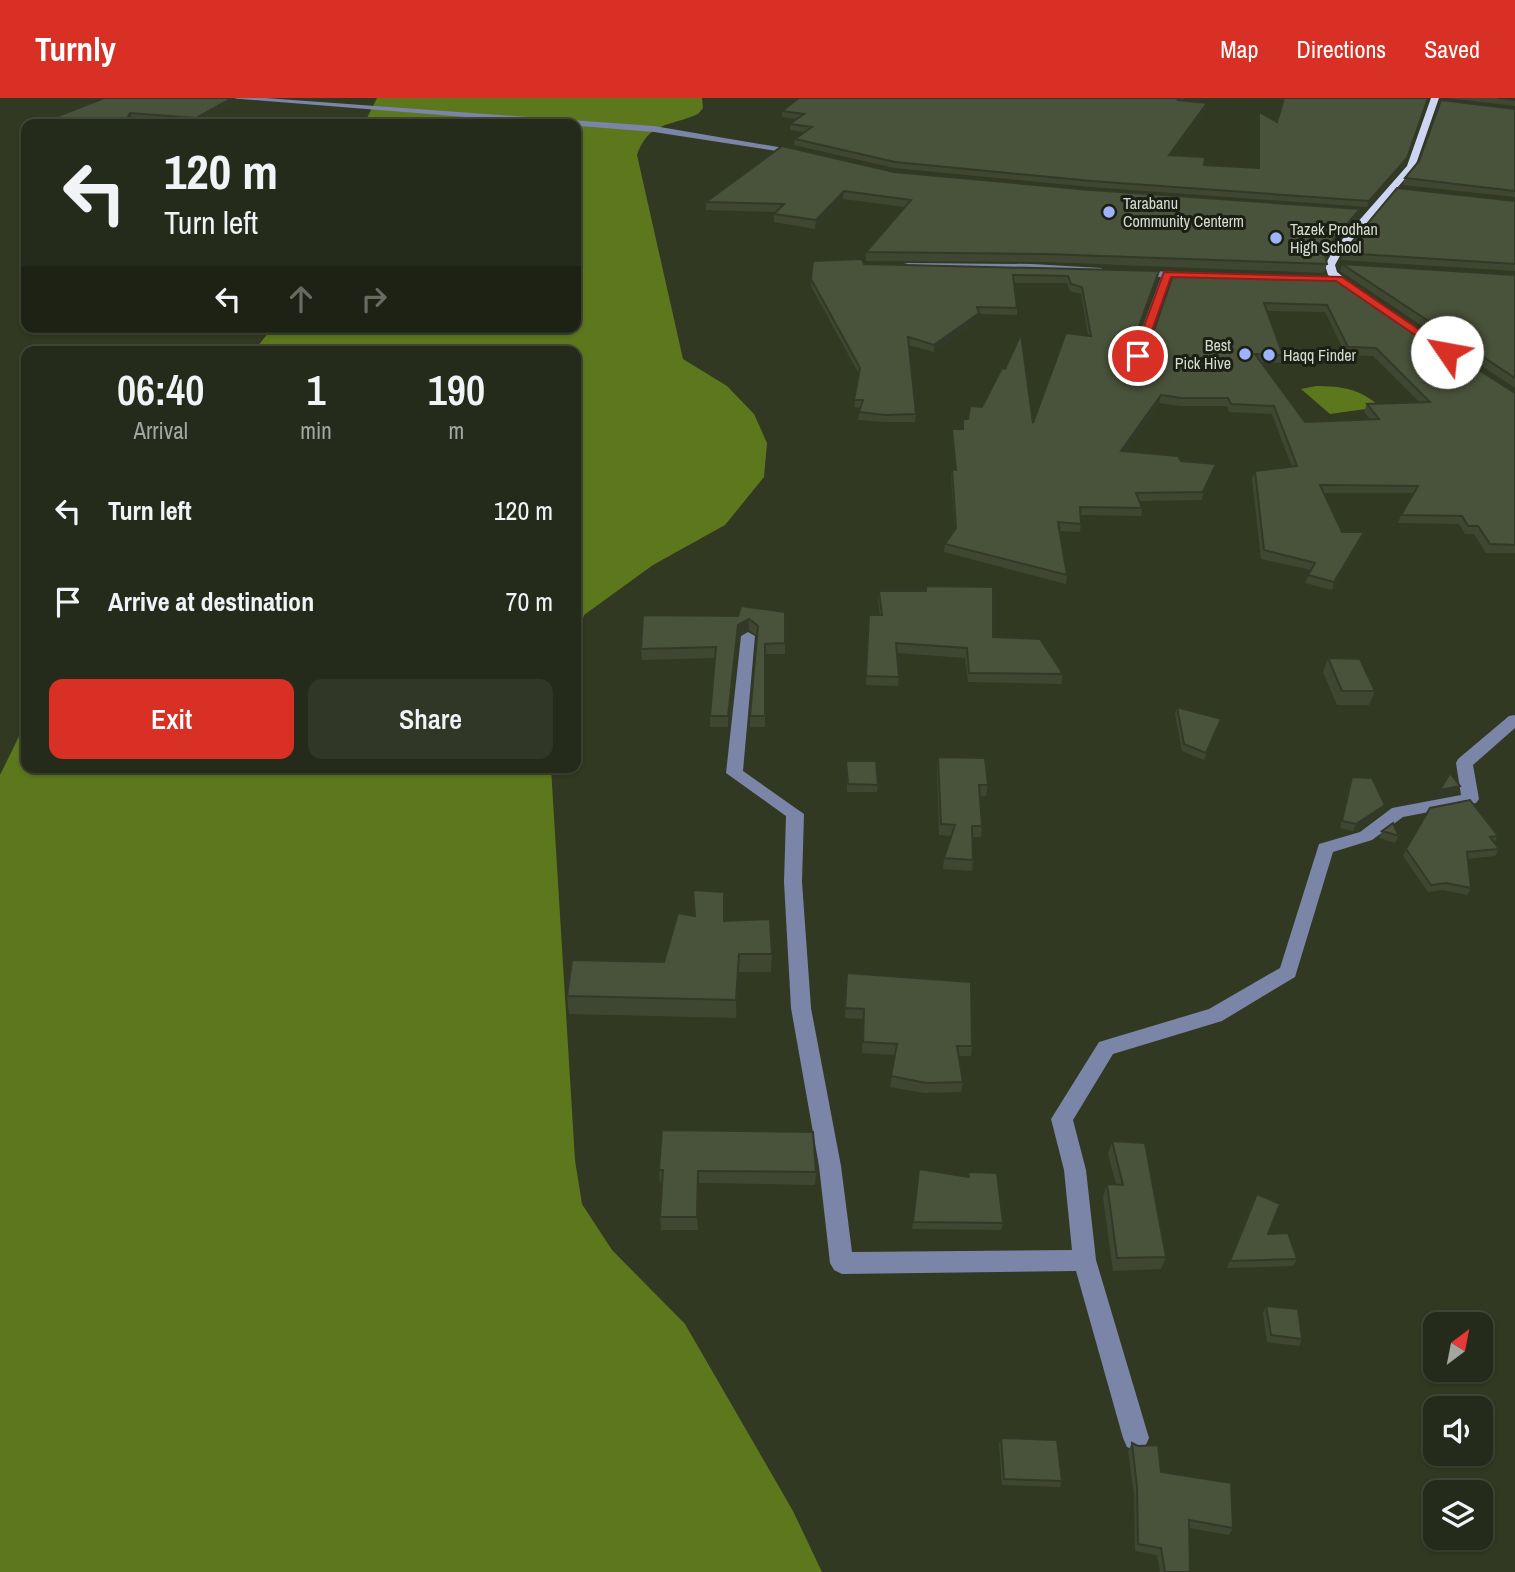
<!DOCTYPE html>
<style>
:root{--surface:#252b1a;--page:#313727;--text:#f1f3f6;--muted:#a3a7a2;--line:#424739;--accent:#d93025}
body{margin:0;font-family:"Archivo Narrow",sans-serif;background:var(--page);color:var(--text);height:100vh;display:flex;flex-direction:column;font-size:26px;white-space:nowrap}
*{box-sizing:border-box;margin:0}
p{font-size:23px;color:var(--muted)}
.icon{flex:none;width:38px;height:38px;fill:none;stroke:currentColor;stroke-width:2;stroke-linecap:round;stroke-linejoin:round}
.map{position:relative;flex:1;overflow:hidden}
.drawer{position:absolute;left:21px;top:248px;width:560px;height:427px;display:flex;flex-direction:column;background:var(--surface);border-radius:14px;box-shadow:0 2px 5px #0004,0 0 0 2px var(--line)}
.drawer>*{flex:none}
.top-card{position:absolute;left:21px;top:21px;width:560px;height:214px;border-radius:14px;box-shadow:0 2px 5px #0004,0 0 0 2px var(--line);background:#252b1a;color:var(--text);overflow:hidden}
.needle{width:46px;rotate:32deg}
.buttons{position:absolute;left:1423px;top:1214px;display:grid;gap:14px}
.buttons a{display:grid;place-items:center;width:70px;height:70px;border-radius:14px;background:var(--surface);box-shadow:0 2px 5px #0004,0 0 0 2px var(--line);font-size:35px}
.pin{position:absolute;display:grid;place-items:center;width:60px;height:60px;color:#fff;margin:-30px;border:4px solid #fff;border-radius:50%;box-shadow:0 2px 7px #0007}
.me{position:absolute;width:77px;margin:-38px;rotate:303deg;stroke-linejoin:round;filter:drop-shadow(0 0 5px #0008)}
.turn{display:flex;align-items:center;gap:24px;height:147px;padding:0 28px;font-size:32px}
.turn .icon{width:91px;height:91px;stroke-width:2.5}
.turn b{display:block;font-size:49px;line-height:60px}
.lanes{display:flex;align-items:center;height:66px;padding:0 28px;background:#0003;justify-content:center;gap:35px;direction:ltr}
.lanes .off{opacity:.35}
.eta{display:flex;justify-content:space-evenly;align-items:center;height:119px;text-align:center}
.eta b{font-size:42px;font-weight:600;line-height:49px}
.action{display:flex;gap:14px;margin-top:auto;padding:14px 28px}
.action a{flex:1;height:80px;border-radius:14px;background:var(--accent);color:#fff;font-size:28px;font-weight:600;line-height:80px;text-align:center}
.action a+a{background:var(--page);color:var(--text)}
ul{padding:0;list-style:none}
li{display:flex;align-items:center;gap:21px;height:91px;padding:0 28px}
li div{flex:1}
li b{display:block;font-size:26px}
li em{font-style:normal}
header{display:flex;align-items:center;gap:42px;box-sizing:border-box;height:98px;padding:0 35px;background:var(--accent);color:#fff}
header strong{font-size:33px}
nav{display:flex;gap:38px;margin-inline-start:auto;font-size:24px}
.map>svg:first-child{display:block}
</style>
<header>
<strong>Turnly</strong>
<nav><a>Map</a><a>Directions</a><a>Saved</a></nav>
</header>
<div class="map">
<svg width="1515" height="1474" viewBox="0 0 1515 1474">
<rect width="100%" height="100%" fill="#313922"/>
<path fill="#5d771d" d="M377,0H702L703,10L698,16C669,29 649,23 637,57L683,261L727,288L754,316L767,345L764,379L725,427L653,467L584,517L576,545V254H253L273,229H576V26H364Z
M1316,288C1341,288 1362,291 1380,309L1330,316L1301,291Z
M26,624V670H551L575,1062L582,1106L612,1152L685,1226L793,1413L822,1474H0V677Z"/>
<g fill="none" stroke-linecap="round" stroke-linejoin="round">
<path fill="#7b85a7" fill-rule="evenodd" d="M228,0H265L654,28L807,54L803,57L654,34Z
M908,165L1032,166L1101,170L1106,173L1101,176L904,170V166Z
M1132,173L1195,174L1200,177L1195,180L1171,179L1137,277L1131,280L1125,277L1161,179L1136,178L1132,177Z
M748,534L755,538L743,673L804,716L802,784L811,910L841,1068L852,1154L1072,1152L1064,1072L1051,1021L1099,944L1209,911L1280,870L1319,746L1360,734L1392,710L1461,697L1456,665L1458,661L1509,618L1515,617V630L1473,667L1479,701L1476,705L1403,719L1372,742L1333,754L1295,879L1222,923L1113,956L1073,1022L1086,1072L1096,1162L1149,1340L1145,1349L1136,1353L1127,1349L1123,1340L1076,1173L842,1176L834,1172L830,1165L819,1068L791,910L784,784L786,718L726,675L741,538Z"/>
<path fill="#ced6f3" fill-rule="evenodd" d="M1431,0H1439L1415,69L1342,154L1335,167L1337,174L1359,192L1350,194L1328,177L1325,167L1334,151L1407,68Z"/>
</g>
<path fill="#3f4732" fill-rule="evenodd" d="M799,0H1184L1182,2L1206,11L1172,57L1204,67L1258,70V20L1259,14L1277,24L1405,67L1367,109L1090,89L894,70L794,47L795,41L804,34L790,32V26L797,21L782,19V13Z
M1447,0H1515V8Z
M104,1L236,3L198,25L132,20L128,26H44L43,24Z
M1515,11V99L1403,87L1405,80Z
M894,74L1358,120L1332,150L1326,160L1327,166L1324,175L1045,164L866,163V154L905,109L843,101L815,131L774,124V116L776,114L706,112V104Z
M1515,103V173L1341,162L1343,155Z
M813,163L864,166L1159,173L1157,181L1125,269L1131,275L1141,270L1174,174L1398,221L1515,295V455H1486L1474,436H1465L1459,426L1398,425L1401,417L1413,395H1324L1342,434H1364L1361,442L1332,492L1305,485L1311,472L1261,461L1252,381L1255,373L1292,369L1272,316L1229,314L1227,308H1180L1159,305L1125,354L1181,363L1216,366L1214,374L1202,402L1140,403L1142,410L1141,418L1081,417V426L1080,434L1060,433L1067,477L1066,486L944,454L945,446L955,432L951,379L952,371L955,372L952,339V331H962L1033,325L1088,237L1081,196L1070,193L1067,185H1014L1017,210V217L979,216L978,222L934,254L909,247L916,316L915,324H885L858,322L860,310L854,309L859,276L811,188ZM1267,213L1325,214L1346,257L1373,258L1420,305L1367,306L1364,314L1370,321L1305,324L1261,264L1281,265L1283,257Z
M1342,166L1515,177V290L1340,173Z
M926,488L993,539L1063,576L1061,586L968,584L965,560L897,555L899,579L898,588L866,587L869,517H880L878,502L879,493H926Z
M785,514V556H765V629H750V618L757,538L749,532L738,538L728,629H710V618L715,560L642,562L641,551L738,518Z
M1328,560L1375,593L1369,607H1337L1323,574Z
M1177,609L1221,621L1204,662L1182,653L1175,616Z
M938,659L988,687L986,698H980L982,728L981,739H973V762L972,773L943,771L944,760L951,738L939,737L937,670Z
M846,663L878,687L877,694H847Z
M1352,679L1382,714L1353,733L1340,730L1349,687Z
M1382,733L1399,738L1395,745L1379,740Z
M1498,738L1494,745L1499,751L1495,758L1468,761L1471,790L1467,797L1443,792L1428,794L1403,758L1406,751Z
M724,823L772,856L771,874H739L736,920L569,916L567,898L664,864Z
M847,875L972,948L971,958H959L963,984L961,994L924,995L890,989L895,957L862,955L863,921L845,920Z
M1112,1043L1166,1159L1161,1171L1113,1173L1103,1099L1107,1086H1116L1108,1056Z
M919,1071L968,1079V1074L1003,1125L1001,1132L912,1131Z
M659,1072L816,1074L815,1087L699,1085L698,1132H661L660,1119L662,1085H660Z
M1253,1102L1268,1136L1297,1161L1293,1168L1227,1170Z
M1266,1208L1302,1241L1299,1248L1267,1244L1263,1215Z
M1001,1340L1062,1383L1060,1389L1002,1387L999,1346Z
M1132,1345L1161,1374L1233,1430L1229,1437L1189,1430L1190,1474H1160L1157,1457L1135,1453L1134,1396L1128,1353Z"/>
<path fill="#333929" d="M232,0H235L236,3L198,25L196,20Z
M1429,0L1405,67L1367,109L1369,103Z
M1207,5L1206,11L1167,63L1169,57Z
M130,15L132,20L128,26H123Z
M844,93L843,101L815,131L816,122Z
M1360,111L1358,120L1332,150L1323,166L1325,157L1334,141Z
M1159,173L1157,181L1123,276L1124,269Z
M979,215L978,222L934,254V247Z
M1161,297L1159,305L1120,361L1121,353Z
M1216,366L1214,374L1202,402L1203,394Z
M1364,434L1361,442L1332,492L1334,484Z
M749,521V532L738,538L728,629V618L738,527Z
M1460,688L1456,695L1437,699L1440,692Z
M1385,707L1382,714L1353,733L1356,726Z
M739,856V874L736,920V902Z
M698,1073L699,1085L698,1132L697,1119Z"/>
<path fill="#49523a" stroke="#333929" stroke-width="2" fill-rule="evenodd" d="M104,0H232L196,20L130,15L123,26H50L43,24Z
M799,0H1180L1178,2L1207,5L1169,57L1205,59L1204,67L1259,70V14L1277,24L1284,0H1428L1407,60L1369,103L1091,83L895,64L795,41L812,29L790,26L804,16L782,13Z
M1498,0H1515V2Z
M1441,2L1515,11V93L1405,80L1419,63Z
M782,48L894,74L1091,92L1360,111L1334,141L1325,157L1327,166L1046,156L866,154L911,102L844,93L816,122L774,116L784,106L706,104Z
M1397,90L1515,103V166L1343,155Z
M862,161L864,166L1159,173L1124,269L1131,275L1141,270L1174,174L1341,180L1398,221L1515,295V447L1490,446L1478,428H1468L1462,418L1401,417L1418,388L1320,387L1342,434H1364L1334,484L1308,477L1315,465L1264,452L1255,373L1297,368L1274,308L1231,306L1228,300H1181L1161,297L1121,353L1178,358L1181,363L1216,366L1203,394L1136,395L1142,410L1080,409L1081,426L1058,424L1067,477L945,446L956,430L952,371L956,372L952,331H963V321H968L970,308L982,309L1002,270L1005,271L1021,236L1033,325L1066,235L1091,238L1082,189L1071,186L1068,178L1013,177L1017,210L977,209L979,215L934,247L908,239L916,316L885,317L859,314L863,302H854L860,270L811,181L813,163ZM1264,205L1327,207L1348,249L1376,250L1430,304L1367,306L1379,321L1305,324L1255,256L1283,257Z
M1342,166L1515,177V280Z
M926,488L993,489V539L1040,541L1063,576L969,575L967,550L896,545L899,579L866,578L869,517H882L879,493H926Z
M741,508L785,514V545L765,546V618H750L758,528L749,521L738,527L728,618H710L716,549L641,551L643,517L738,518Z
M1328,560L1360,561L1375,593H1342Z
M1177,609L1221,621L1206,655L1184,646Z
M938,659L985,660L988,687H979L982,728H972L973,762L944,760L955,727L941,726Z
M846,663H876L878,687L848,686Z
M1450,675L1460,688L1440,692Z
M1352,679L1372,680L1385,707L1356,726L1342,723Z
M1470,702L1498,738L1490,739L1499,751L1467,754L1471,790L1446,785L1431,787L1406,751L1430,710Z
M1393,725L1399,738L1382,733Z
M693,792L724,794V823L770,821L772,856H739L736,902L567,898L572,862L664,864L678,815L695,818Z
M847,875L971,884L972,948H957L963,984L926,985L891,978L897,946L863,944L864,911L845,910Z
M662,1032L813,1034L816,1074L698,1073L697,1119H660L663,1072H659Z
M1112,1043L1145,1045L1166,1159L1117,1160L1107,1086L1123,1087Z
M919,1071L969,1079L968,1074L997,1075L1003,1125L913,1124Z
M1257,1096L1280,1106L1268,1136L1288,1135L1297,1161L1230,1163Z
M1266,1208L1298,1211L1302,1241L1271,1237Z
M1001,1340L1057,1342L1062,1383L1004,1381Z
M1132,1345L1138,1348L1158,1347L1161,1374L1231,1385L1233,1430L1189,1422L1190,1474H1165L1161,1450L1138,1446L1137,1389Z"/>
<path fill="#d93025" stroke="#8d1f18" stroke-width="2" d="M1164,174L1342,179L1452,254L1443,256L1336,183L1171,179L1143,258L1134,260L1133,258Z"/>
<g fill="#9fb3fd" stroke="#1b1f14" stroke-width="2.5">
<circle cx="1109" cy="114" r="7"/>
<circle cx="1276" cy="140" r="7"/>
<circle cx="1245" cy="256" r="7"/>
<circle cx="1269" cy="257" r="7"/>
</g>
<g text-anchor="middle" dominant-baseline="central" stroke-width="6" stroke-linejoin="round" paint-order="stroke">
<g font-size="16" fill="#d6dcce" stroke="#1b1f14" text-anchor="start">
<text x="1123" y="105">Tarabanu<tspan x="1123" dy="18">Community Centerm</tspan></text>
<text x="1290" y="131">Tazek Prodhan<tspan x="1290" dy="18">High School</tspan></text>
<text x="1231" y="247" text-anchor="end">Best<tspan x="1231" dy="18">Pick Hive</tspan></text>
<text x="1283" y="257">Haqq Finder</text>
</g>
</g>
</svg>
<div class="buttons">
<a><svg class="needle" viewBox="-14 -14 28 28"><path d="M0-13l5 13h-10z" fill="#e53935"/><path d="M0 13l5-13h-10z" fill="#a3a7a2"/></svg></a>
<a><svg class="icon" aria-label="sound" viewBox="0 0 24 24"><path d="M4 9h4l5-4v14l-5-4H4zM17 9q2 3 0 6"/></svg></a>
<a><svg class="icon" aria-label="layers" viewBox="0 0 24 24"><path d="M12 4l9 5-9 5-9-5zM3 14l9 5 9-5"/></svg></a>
</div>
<div class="pin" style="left:1138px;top:258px;background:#d93025"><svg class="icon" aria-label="arrive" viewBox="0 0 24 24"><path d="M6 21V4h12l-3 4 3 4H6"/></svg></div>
<svg class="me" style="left:1447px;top:254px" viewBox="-20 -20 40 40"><circle r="19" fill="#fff"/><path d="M0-13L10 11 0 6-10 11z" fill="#d93025"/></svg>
<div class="top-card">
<div class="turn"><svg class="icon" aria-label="left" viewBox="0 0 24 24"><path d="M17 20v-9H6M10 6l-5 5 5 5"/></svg><div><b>120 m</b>Turn left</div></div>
<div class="lanes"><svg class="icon" aria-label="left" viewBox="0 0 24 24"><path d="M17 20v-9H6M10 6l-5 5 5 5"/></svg><svg class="icon off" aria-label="ahead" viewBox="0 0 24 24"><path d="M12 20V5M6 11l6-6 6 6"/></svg><svg class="icon off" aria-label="right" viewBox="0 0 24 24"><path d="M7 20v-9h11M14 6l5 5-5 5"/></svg></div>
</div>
<section class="drawer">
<div class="eta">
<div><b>06:40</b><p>Arrival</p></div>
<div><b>1</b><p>min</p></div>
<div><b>190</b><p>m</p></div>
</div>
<ul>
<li><svg class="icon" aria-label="left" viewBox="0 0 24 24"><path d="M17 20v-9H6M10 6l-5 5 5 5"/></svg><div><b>Turn left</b></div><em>120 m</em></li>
<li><svg class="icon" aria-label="arrive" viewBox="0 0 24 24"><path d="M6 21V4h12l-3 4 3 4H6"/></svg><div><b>Arrive at destination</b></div><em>70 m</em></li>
</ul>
<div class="action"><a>Exit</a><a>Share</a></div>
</section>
</div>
